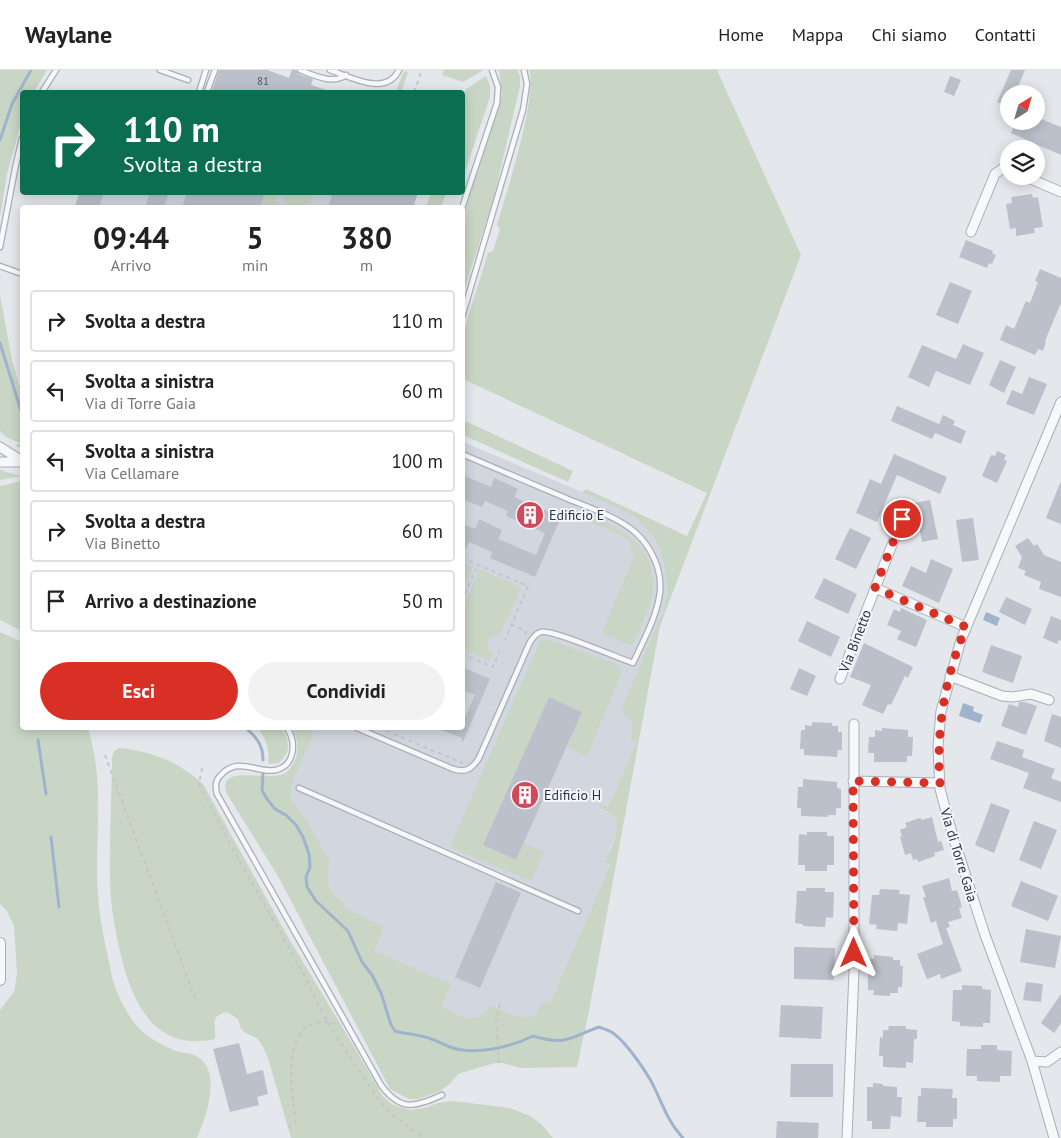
<!DOCTYPE html>
<html lang="it">
<style>
:root{--surface:#fff;--page:#f2f2f2;--text:#222;--muted:#767676;--line:#e0e0e0;--accent:#d93025}
body{margin:0;font-family:"PT Sans",sans-serif;background:var(--page);color:var(--text);height:100vh;display:flex;flex-direction:column;font-size:19px;white-space:nowrap}
*{box-sizing:border-box;margin:0}
p{font-size:16px;color:var(--muted)}
.icon{flex:none;width:28px;height:28px;fill:none;stroke:currentColor;stroke-width:2;stroke-linecap:round;stroke-linejoin:round}
.map{position:relative;flex:1;overflow:hidden}
.side{position:absolute;left:20px;top:135px;width:445px;height:525px;display:flex;flex-direction:column;background:var(--surface);border-radius:5px;box-shadow:0 2px 12px #0003}
.side>*{flex:none}
.guide{position:absolute;left:20px;top:20px;width:445px;height:105px;border-radius:5px;box-shadow:0 2px 12px #0003;background:#0b6e4f;color:#fff;overflow:hidden}
.needle{width:32px;rotate:37deg}
.buttons{position:absolute;left:1000px;top:15px;display:grid;gap:10px}
.buttons a{display:grid;place-items:center;width:45px;height:45px;border-radius:50%;background:var(--surface);box-shadow:0 2px 12px #0003;font-size:25px}
.pin{position:absolute;display:grid;place-items:center;width:42px;height:42px;color:#fff;margin:-21px;border:2px solid #fff;border-radius:50%;box-shadow:0 1px 5px #0007}
.me{position:absolute;width:55px;margin:-28px;rotate:0deg;stroke-linejoin:round;filter:drop-shadow(0 0 4px #0008)}
.turn{display:flex;align-items:center;gap:18px;height:105px;padding:0 20px;font-size:22px}
.turn .icon{width:65px;height:65px;stroke-width:2.5}
.turn b{display:block;font-size:35px;line-height:42px}
.eta{display:flex;justify-content:space-evenly;align-items:center;height:85px;text-align:center}
.eta b{font-size:30px;font-weight:800;line-height:35px}
.primary-button{display:flex;gap:10px;margin-top:auto;padding:10px 20px}
.primary-button a{flex:1;height:58px;border-radius:30px;background:var(--accent);color:#fff;font-size:20px;font-weight:800;line-height:58px;text-align:center}
.primary-button a+a{background:var(--page);color:var(--text)}
ul{padding:0;list-style:none}
li{display:flex;align-items:center;gap:15px;height:62px;margin:0 10px 8px;padding:0 10px;border:2px solid var(--line);border-radius:5px}
li div{flex:1}
li b{display:block;font-size:19px}
li em{font-style:normal}
header{display:flex;align-items:center;gap:30px;box-sizing:border-box;height:70px;padding:0 25px;background:var(--surface);border-bottom:1px solid var(--line)}
header strong{font-size:24px}
nav{display:flex;gap:28px;margin-inline-start:auto;font-size:18px}
.map>svg:first-child{display:block}
</style>
<header>
<strong>Waylane</strong>
<nav><a>Home</a><a>Mappa</a><a>Chi siamo</a><a>Contatti</a></nav>
</header>
<div class="map">
<svg width="1061" height="1068" viewBox="0 0 1061 1068">
<rect width="100%" height="100%" fill="#e4e7ec"/>
<path fill="#d2d6de" d="M79,122L418,123L413,138H74Z
M463,372L582,422L625,442L637,449L653,466L661,482L666,506L667,522L663,541L621,639L622,643L630,649L637,672L608,737L599,739L612,745L616,750L617,756V762L604,792L610,795L550,935L541,937L534,946L527,948L517,947L491,935L480,946L468,949L442,937L451,914L373,881L344,837L346,832L336,827L329,816L305,747L292,731L290,724L294,709L312,669L313,664L311,658H462Z"/>
<path fill="#c9d6c5" d="M0,0H47L34,22H22V49L7,104L0,147Z
M444,0H482V1L463,12L442,5Z
M499,0H517L520,6V16L494,127L463,224V145L502,24Z
M529,0H717L801,185L660,556L589,941L577,997L520,998L503,993H495L458,1004L451,1013L440,1021L419,1029H409L390,1019L279,808L227,724C215,692 270,713 285,703C290,700 294,693 296,688C299,676 297,668 292,658H311L313,664L312,669L294,709L290,724L292,731L305,747L330,793C324,812 329,823 346,833L344,837L384,857L374,881L451,914L442,937L468,949L480,946L491,935C505,941 519,951 534,946L543,931L550,934L610,795L604,792C609,780 624,758 613,746C610,743 604,741 599,738L600,734L608,737L637,672L630,669C634,657 633,650 622,643L621,639L663,541L667,522L666,506L661,482L653,466L637,449L625,442L582,422L586,419L687,466L707,423L463,309V263L488,183L493,181L500,159L497,155C506,125 538,25 529,0Z
M405,1L408,2L401,22H396L402,5Z
M486,6L490,16V27L466,99L463,98V30L466,19Z
M265,123H274L278,137L262,134Z
M282,123V122L314,123L309,133L300,138C290,137 284,133 282,123Z
M431,123H446L441,137H426Z
M0,225L12,290L22,325V374L6,367L0,361Z
M463,350L573,401L568,412L463,365Z
M0,400L21,406L0,410Z
M22,411V561L0,550V416Z
M569,437C611,454 664,471 651,530C647,546 639,561 632,576L602,563L634,486L629,471L621,465L567,442Z
M464,493L473,497L463,521L462,496Z
M479,499L521,517L500,565H495L488,570V579L493,582L489,591L463,579V538Z
M0,562L22,572V658H88C103,707 97,751 97,801C97,831 102,862 109,891C111,902 113,914 118,924C124,937 132,953 143,962C152,970 165,976 176,981C182,983 188,983 194,985C224,997 206,1048 197,1068H0V940L14,922L17,904L14,856L6,840L0,834Z
M547,569L616,594L622,601L587,686L567,677L582,642L549,627L483,775L516,790L524,773L544,782L531,811L454,779L451,774L539,573L542,570Z
M257,658H282C290,671 292,682 278,693L268,694C270,681 266,667 257,658Z
M119,678C152,681 179,692 203,714L288,867L352,973L382,1025L390,1033L399,1037L411,1040L424,1038L438,1033L453,1031L510,1038L530,1046L540,1053L553,1068H291L268,988L263,977L257,968L244,962L240,957L238,949L227,942C208,946 217,956 215,969C151,983 130,927 119,877C114,854 110,831 110,809C109,768 112,727 112,687L114,681Z"/>
<path fill="#9fb4cc" d="M986,542L1000,548L997,556L983,550Z
M963,633L974,637L973,641L983,645L980,653L959,646Z"/>
<g fill="none" stroke-linecap="round" stroke-linejoin="round">
<path stroke="#9fb4cc" stroke-width="3" d="M0,70L12,34L31,0
M0,273L22,344
M246,658C257,668 263,675 263,690
M38,670L46,724
M263,704L262,720L267,729L275,739L286,745L296,755L303,767L309,784L310,797L306,807L307,817L316,831L348,861L362,892L372,905L381,923L391,955L395,961C405,964 415,964 425,967C434,969 442,974 450,977C474,986 511,977 533,966C568,976 568,968 599,957C604,959 609,960 613,963C627,973 649,1005 656,1021C664,1039 670,1054 683,1068
M51,767L59,837"/>
</g>
<path fill="#bbc0ca" d="M219,0H267L289,8L292,0H296L298,4L313,9L311,15L329,21V22H216L212,21Z
M1011,0H1025L1015,24H1009V36L997,32Z
M950,6L961,10L954,26L944,22Z
M1036,47L1061,57V85L1011,63L1016,51H1036Z
M80,122H104L99,138H75Z
M150,122H169L164,138H145Z
M187,122H265L260,138H182Z
M333,122H418L413,138H328Z
M1032,124L1033,128L1038,127L1043,157L1034,158L1035,163L1016,166V158L1010,159L1006,134L1012,133L1011,127Z
M966,170L993,181L992,183L996,185L992,194L989,193L987,198L959,187Z
M1040,199L1061,208V233L1045,271L1046,272L1043,281L1038,279L1035,285L1000,270L1006,255L1014,259L1026,231L1030,233L1038,212L1035,211Z
M950,212L972,221L958,254L936,245Z
M963,274L984,283L970,315L936,301L929,317L908,307L922,275L956,289Z
M1000,290L1016,297L1004,323L989,315Z
M1029,307L1047,314L1034,345L1006,334L1012,320L1022,324Z
M897,336L939,354L943,345L955,351L953,355L966,361L961,374L935,363L932,369L891,351Z
M997,381L1006,385L1004,390L1007,391L997,413L982,406L991,385L995,386Z
M894,384L947,407L940,424L897,405L877,452L856,443L870,409L881,414Z
M462,405L491,417L494,408L518,419L514,427L561,447L535,507L490,488L492,482L469,472L462,486V454L475,459L479,449L502,460L498,469L536,485L545,463L506,446L508,441L485,431L482,437L462,429Z
M1060,413H1061V454L1046,448Z
M930,430L938,469L922,472L914,433Z
M973,448L979,490L962,492L956,450Z
M850,458L871,468L856,499L835,489Z
M1028,468L1034,476L1037,474L1044,485L1061,492V527L1039,519L1041,512L1024,505L1026,501L1018,498L1022,487L1015,476Z
M931,489L953,499L939,533L902,516L911,496L926,503Z
M824,508L857,524L848,544L814,528Z
M1006,527L1032,539L1025,555L999,542Z
M901,538L927,550L916,577L897,569L901,561L887,555L894,539L900,542Z
M1051,546L1061,550V571L1059,570L1057,574L1043,568Z
M807,551L840,567L831,587L798,571Z
M864,573L913,597L908,608L905,606L891,635L888,634L883,644L862,635L871,615L850,607Z
M991,575L1022,586L1013,613L982,602Z
M462,597L490,609L462,674V668L436,658H462V646L465,647L475,625L462,620Z
M799,598L816,606L807,626L790,619Z
M549,627L582,642L516,790L483,775Z
M1019,632H1024L1037,636L1026,665L1001,656L1009,634L1018,637Z
M1052,644L1061,647V678L1044,671Z
M812,652L832,653V656H838V662H842V680H838L837,687L804,685V679H800L801,660H805V655L812,656Z
M882,658L908,660V667H913L912,686H907V692H874V683H868L869,667H875V660L882,661Z
M997,671L1024,680L1022,687L1055,699L1051,708L1061,712V732L1023,718L1029,703L990,689Z
M803,709L837,712V718L841,719V738H836V745H828V747L801,746V738H797L798,717H803Z
M991,733L1010,740L994,783L975,775Z
M932,747L938,772L941,771L944,780L934,783L935,786L918,792L917,789L913,790L911,783L905,785L900,767L902,766L900,760L907,757L905,753L920,748L922,750Z
M1034,751L1057,760L1041,799L1019,790Z
M807,762H827V766H834V795H827V801H805V795H798L799,764L807,765Z
M949,808L952,821L957,820L962,837L959,838L962,848L948,852L950,857L946,858L962,901L941,909L940,904L927,909L917,884L943,874L936,851L931,853L923,827H926L922,816Z
M1021,811L1058,826L1048,851L1011,836Z
M496,812L521,823L480,918L455,907Z
M806,818H825V822H834L833,848L826,847L825,857L803,856V854L795,853L797,821H806Z
M880,819L900,820L899,824L910,825L907,854L898,853L897,861L876,859L877,855L869,854L872,825H879Z
M1026,859L1061,866L1055,898L1020,892Z
M794,877L835,878L834,910L794,909Z
M874,885L893,887V890H900V896H903L902,917H898V923H890V926L873,925L874,920H868V897L865,896L866,889H874Z
M1026,912L1043,914L1041,932L1023,930Z
M962,915L982,916V919L991,920L990,953H983V957L960,956V952L952,951L953,920H962Z
M1061,924V953L1054,963L1041,953Z
M781,935L823,937L821,969L779,967Z
M889,956H906V959L917,960V969H914L913,993L906,992V998L883,997V986H879L880,967L883,968V960H888Z
M239,973L247,1004L263,1000L268,1024L257,1027L259,1035L230,1042L213,979Z
M981,975H997V980L1012,981L1011,1006H1000V1012L977,1011V1006H966L967,979H981Z
M791,994H833V1027H790Z
M873,1013L883,1014V1016L897,1017V1027H902L901,1047L891,1046L890,1059H872V1051H867V1017H873Z
M921,1018L953,1019L952,1028H957V1049H953V1057H926V1052H917L918,1026H921Z
M777,1051L819,1053L818,1068H776Z"/>
<g fill="none" stroke-linecap="round" stroke-linejoin="round">
<defs>
<path id="service" d="M160,0L188,10
M300,0C313,5 333,15 346,5
M330,0C351,7 386,27 399,0
M42,22L56,0
M199,22L206,0
M207,22L215,0
M462,138L497,33L498,17L492,0
M0,177L16,94L22,68
M0,196L22,204
M462,247L523,40L527,14L524,0
M287,658C296,671 296,695 276,700C257,704 238,685 220,706C215,711 215,717 217,724L381,1015C400,1041 414,1038 442,1025
M357,658L453,699C466,703 472,699 479,688L530,572C533,568 536,563 541,562C552,559 618,588 633,593C643,571 657,547 660,522C662,500 652,478 636,463C618,447 590,438 568,429C533,414 498,399 462,384
M299,718L578,841"/>
<path id="minor" d="M1024,106L1061,122
M971,162L995,104L1002,99L1009,100
M0,377L22,391
M0,392H22
M875,518L966,557
M950,606L1002,626L1013,627L1031,624L1049,630
M840,609L902,449
M853,711L940,713
M1032,991L1047,992L1061,982
M847,1068L854,902V654
M1054,1068L1032,991L985,865L952,763L940,719L938,676L941,641L961,570L1061,332"/>
<path id="tertiary" d="M0,873V910"/>
</defs>
<use href="#service" stroke="#a9aeb7" stroke-width="7"/>
<use href="#minor" stroke="#a9aeb7" stroke-width="11"/>
<use href="#tertiary" stroke="#a9aeb7" stroke-width="12"/>
<path stroke="#c2c5cb" stroke-width="2" stroke-dasharray="4 4" stroke-linecap="butt" d="M414,22L420,6L419,0
M17,375L22,377
M462,488L528,516L505,570
M462,531L478,494
M511,555L525,560L526,565
M462,584L493,597L499,582
M379,658L463,693
M105,685L196,931
M202,698L199,714L234,781L301,899L327,952L378,1029L394,1046L423,1068
M499,993L496,951L500,933
M288,1057L295,1053L296,1048C289,1015 281,935 339,955"/>
<use href="#service" stroke="#f7f8fa" stroke-width="4.5"/>
<use href="#minor" stroke="#f7f8fa" stroke-width="9"/>
<use href="#tertiary" stroke="#f7f8fa" stroke-width="10"/>
</g>
<g fill="none" stroke-linecap="round" stroke-linejoin="round">
<path stroke="#d93025" stroke-width="9" stroke-dasharray="0 16.2" d="M854,883L853,711L940,713C936,659 945,607 966,557L875,518L902,449"/>
</g>
<defs>
<symbol id="building-disc" viewBox="-11 -11 22 22"><circle r="9.5" fill="#d1495b" stroke="#f4f6f9"/><path d="M-4-6H4V6H1V3H-1V6H-4ZM-2.5-4.3h1.7v1.8h-1.7ZM.8-4.3h1.7v1.8H.8ZM-2.5-1h1.7V.8h-1.7ZM.8-1h1.7V.8H.8Z" fill="#fff"/></symbol>
</defs>
<g fill-rule="evenodd">
<use href="#building-disc" x="514" y="429" width="32" height="32"/>
<use href="#building-disc" x="509" y="709" width="32" height="32"/>
</g>
<g text-anchor="middle" dominant-baseline="central" stroke-width="4" stroke-linejoin="round" paint-order="stroke">
<g font-size="11" fill="#4f5766">
<text x="263" y="11">81</text>
</g>
<g font-size="14" fill="#2b3445" stroke="#f4f6f9" text-anchor="start">
<text x="549" y="445">Edificio E</text>
<text x="544" y="725">Edificio H</text>
</g>
<g font-size="14" fill="#2b3445" stroke="#f4f6f9">
<text transform="translate(855 571) rotate(-69)">Via Binetto</text>
<text transform="translate(959 785) rotate(73)">Via di Torre Gaia</text>
</g>
</g>
</svg>
<div class="buttons">
<a><svg class="needle" viewBox="-14 -14 28 28"><path d="M0-13l5 13h-10z" fill="#e53935"/><path d="M0 13l5-13h-10z" fill="#767676"/></svg></a>
<a><svg class="icon" aria-label="layers" viewBox="0 0 24 24"><path d="M12 4l9 5-9 5-9-5zM3 14l9 5 9-5"/></svg></a>
</div>
<div class="pin" style="left:902px;top:449px;background:#d93025"><svg class="icon" aria-label="arrive" viewBox="0 0 24 24"><path d="M6 21V4h12l-3 4 3 4H6"/></svg></div>
<svg class="me" style="left:854px;top:883px" viewBox="-20 -20 40 40"><path d="M0-17L14 15 0 8-14 15z" fill="#d93025" stroke="#fff" stroke-width="4"/></svg>
<div class="guide">
<div class="turn"><svg class="icon" aria-label="right" viewBox="0 0 24 24"><path d="M7 20v-9h11M14 6l5 5-5 5"/></svg><div><b>110 m</b>Svolta a destra</div></div>
</div>
<section class="side">
<div class="eta">
<div><b>09:44</b><p>Arrivo</p></div>
<div><b>5</b><p>min</p></div>
<div><b>380</b><p>m</p></div>
</div>
<ul>
<li><svg class="icon" aria-label="right" viewBox="0 0 24 24"><path d="M7 20v-9h11M14 6l5 5-5 5"/></svg><div><b>Svolta a destra</b></div><em>110 m</em></li>
<li><svg class="icon" aria-label="left" viewBox="0 0 24 24"><path d="M17 20v-9H6M10 6l-5 5 5 5"/></svg><div><b>Svolta a sinistra</b><p>Via di Torre Gaia</p></div><em>60 m</em></li>
<li><svg class="icon" aria-label="left" viewBox="0 0 24 24"><path d="M17 20v-9H6M10 6l-5 5 5 5"/></svg><div><b>Svolta a sinistra</b><p>Via Cellamare</p></div><em>100 m</em></li>
<li><svg class="icon" aria-label="right" viewBox="0 0 24 24"><path d="M7 20v-9h11M14 6l5 5-5 5"/></svg><div><b>Svolta a destra</b><p>Via Binetto</p></div><em>60 m</em></li>
<li><svg class="icon" aria-label="arrive" viewBox="0 0 24 24"><path d="M6 21V4h12l-3 4 3 4H6"/></svg><div><b>Arrivo a destinazione</b></div><em>50 m</em></li>
</ul>
<div class="primary-button"><a>Esci</a><a>Condividi</a></div>
</section>
</div>
